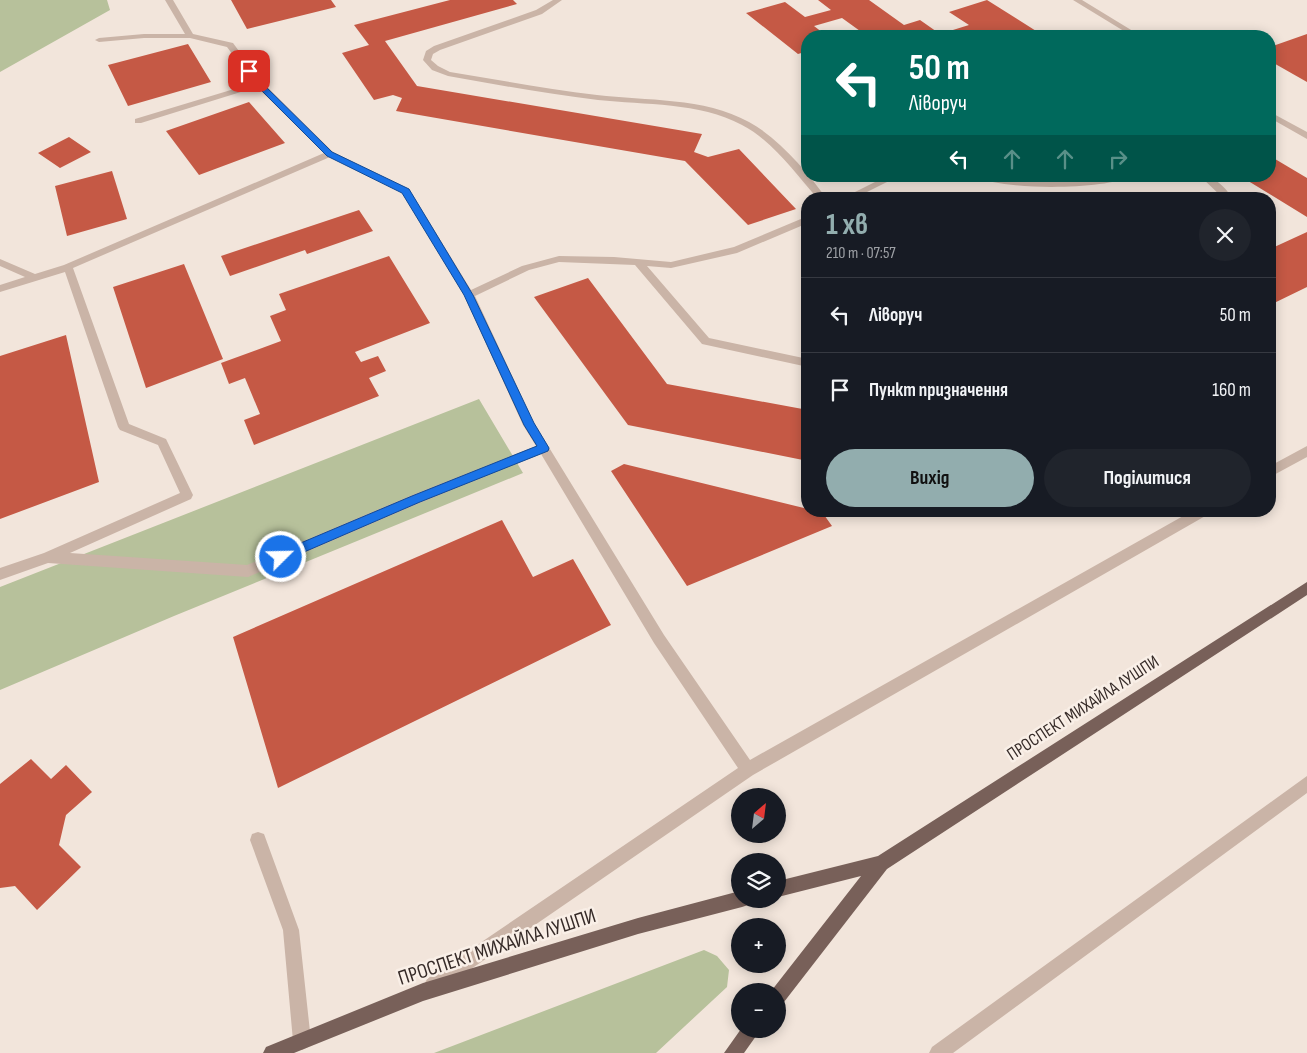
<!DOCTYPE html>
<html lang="uk">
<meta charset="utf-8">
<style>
:root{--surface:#171b24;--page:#20242c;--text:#f1f3f6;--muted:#9ea1a6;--line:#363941;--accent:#92adae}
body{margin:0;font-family:"Sofia Sans Condensed",sans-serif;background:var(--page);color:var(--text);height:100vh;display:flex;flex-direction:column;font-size:19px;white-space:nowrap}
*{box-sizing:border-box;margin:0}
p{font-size:16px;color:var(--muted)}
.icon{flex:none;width:28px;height:28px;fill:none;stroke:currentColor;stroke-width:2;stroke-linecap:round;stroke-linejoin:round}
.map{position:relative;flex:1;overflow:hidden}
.details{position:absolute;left:801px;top:192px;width:475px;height:325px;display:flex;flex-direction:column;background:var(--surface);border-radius:20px;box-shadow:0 2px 12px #0003}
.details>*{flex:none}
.hud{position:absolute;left:801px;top:30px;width:475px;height:152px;border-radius:20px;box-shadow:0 2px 12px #0003;background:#00695c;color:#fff;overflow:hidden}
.needle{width:32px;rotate:28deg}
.fabs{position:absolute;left:731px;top:788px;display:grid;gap:10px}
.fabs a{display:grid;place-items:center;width:55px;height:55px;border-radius:50%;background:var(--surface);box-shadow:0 2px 12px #0003;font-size:25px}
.pin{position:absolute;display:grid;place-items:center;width:42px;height:42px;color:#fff;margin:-21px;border-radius:10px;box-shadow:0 2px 8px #0006}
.me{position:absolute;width:55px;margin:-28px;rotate:67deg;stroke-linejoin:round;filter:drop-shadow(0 0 4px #0008)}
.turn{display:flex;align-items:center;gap:18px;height:105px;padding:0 25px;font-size:22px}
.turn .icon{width:65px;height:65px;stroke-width:2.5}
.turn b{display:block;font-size:35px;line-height:42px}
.lanes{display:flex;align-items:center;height:48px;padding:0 25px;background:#0003;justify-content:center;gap:25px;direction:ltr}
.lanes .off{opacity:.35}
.round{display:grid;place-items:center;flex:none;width:52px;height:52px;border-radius:26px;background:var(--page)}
.head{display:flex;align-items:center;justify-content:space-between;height:85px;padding:0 25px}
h1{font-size:30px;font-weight:700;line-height:38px;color:var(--accent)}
.cta{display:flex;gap:10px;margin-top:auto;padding:10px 25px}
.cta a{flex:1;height:58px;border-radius:30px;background:var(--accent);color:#111;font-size:20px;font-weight:700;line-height:58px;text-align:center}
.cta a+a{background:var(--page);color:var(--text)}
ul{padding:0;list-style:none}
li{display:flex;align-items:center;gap:15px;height:75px;padding:0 25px;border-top:1px solid var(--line)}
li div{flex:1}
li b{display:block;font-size:19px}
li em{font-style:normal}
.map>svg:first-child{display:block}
</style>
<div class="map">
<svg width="1307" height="1053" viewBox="0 0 1307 1053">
<rect width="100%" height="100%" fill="#f2e5db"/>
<path fill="#b7c19b" d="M0,0H107L110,10L0,72Z
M479,399L523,473L174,616L0,690V587Z
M704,950L717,956L729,970L727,987L656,1053H434Z"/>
<path fill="#c55945" d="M231,0H331L336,7L247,29Z
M450,0H513L517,4L385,41L417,86L702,134L694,152L708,157L739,149L796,209L748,225L685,161L396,111L402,98L393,95L374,100L342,53L369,45L354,25Z
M818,0H869L904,25L920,20L940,34L969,25L949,12L987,0L1044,36H867L842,18L814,26L827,36H808V51L798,54L746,13L785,2L805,17L831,10Z
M1307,34V82L1270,61V47Z
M188,44L211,82L128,106L108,65Z
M249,102L285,143L199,175L166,131Z
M69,137L91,152L60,168L38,153Z
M1270,156L1307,178V217L1240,176H1270Z
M112,171L127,219L67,236L55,186Z
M359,210L373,231L307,254L305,250L230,276L221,256Z
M1307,232V287L1270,305V249Z
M389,256L430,323L355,352L361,362L378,356L386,371L369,378L379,396L254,445L244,420L260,414L245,378L229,384L221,363L281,341L270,316L286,310L279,294Z
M184,264L223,359L146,388L113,287Z
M588,278L667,384L808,410V461L628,425L534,297Z
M66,335L99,482L0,519V356Z
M624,464L808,509V511L822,512L832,526L687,586L611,471Z
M502,520L533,577L573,559L611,625L278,788L233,637Z
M31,759L51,779L66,765L92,792L66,815L59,845L81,867L37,910L15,886L0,888V784Z"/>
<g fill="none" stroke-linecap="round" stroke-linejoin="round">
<path fill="#cab4a7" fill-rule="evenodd" d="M165,0H173L193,34L233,43L262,82L333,152L409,189L471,290L522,266L559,256L614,257L671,262L734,247L808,216V223L737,253L671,268L647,266L709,338L808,359V367L702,344L635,265L559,262L529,270L475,296L534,423L664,635L750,760L1192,511H1209L1207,515L753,775L439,991L433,994L427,991L424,985L427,979L738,768L654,643L541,454L420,503L248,577L48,563L0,580V568L44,553L180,493L158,445L120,430L118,427L65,272L0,292V285L25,277L0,266V259L35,274L64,265L324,153L257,87L141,123H135V119L254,83L227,47L190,38H144L99,42L95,40L99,38L144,34H185ZM330,157L403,193L464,295L523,425L536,446L412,495L247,565L70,553L191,499L193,495L166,439L129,424L73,268Z
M553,0H562L542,14L440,50L433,54L431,60L438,66L450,72C499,80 548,89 597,95C646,101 704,97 749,122C780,139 807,172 827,199H818C795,173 773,141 742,125C699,102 645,105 598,100C548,94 498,85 448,76L432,70L423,60L426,51L434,46L536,10Z
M1073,0H1082L1141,36H1132Z
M1270,112L1307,132V139L1270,118Z
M887,176H899L853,199H841Z
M977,176L1053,182L1107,176H1129C1110,190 997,191 977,176Z
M1200,176C1215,176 1225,187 1233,199H1224Z
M1307,446V457L1270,477V466Z
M1307,776V793L953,1053H929L932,1047Z
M258,832L264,834L299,930L311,1041L308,1047L302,1050L296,1047L293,1041L283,930L250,840L252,834Z"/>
<path fill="#786059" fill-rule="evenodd" d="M1307,582V595L887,869L784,1002L778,1004V991L772,990L861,876L778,897V881L878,856Z
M740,891V899H750L748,905L742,907L638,934L423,1001L294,1053H263L266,1047L423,983L638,918Z
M741,1029H761L744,1053H724Z"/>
</g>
<path fill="#1a73e8" stroke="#114b97" d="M247,69H252L261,82L332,152L409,189L473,295L534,423L549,448L548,451L420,502L281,562L275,557L277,553L412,496L537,446L524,425L464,295L402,193L327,156L256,85Z"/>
<g text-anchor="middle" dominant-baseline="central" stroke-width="5" stroke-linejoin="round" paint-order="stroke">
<g font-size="18" fill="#362b28" stroke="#f9efe7">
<text transform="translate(1083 708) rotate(-33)">ПРОСПЕКТ МИХАЙЛА ЛУШПИ</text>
</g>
<g font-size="21" fill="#362b28" stroke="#f9efe7">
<text transform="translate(497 947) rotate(-18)">ПРОСПЕКТ МИХАЙЛА ЛУШПИ</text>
</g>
</g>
</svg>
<div class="fabs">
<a><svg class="needle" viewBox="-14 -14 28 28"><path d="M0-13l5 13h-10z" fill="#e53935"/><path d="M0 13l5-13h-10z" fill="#9ea1a6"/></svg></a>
<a><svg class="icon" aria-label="layers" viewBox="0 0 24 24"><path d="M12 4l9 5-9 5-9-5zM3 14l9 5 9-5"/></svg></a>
<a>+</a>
<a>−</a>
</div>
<div class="pin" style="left:249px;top:71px;background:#d93025"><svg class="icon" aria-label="arrive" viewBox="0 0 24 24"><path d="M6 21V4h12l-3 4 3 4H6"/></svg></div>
<svg class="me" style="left:281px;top:557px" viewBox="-20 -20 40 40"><circle r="17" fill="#1a73e8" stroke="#fff" stroke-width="3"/><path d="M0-11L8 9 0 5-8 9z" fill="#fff"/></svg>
<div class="hud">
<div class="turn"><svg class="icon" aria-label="left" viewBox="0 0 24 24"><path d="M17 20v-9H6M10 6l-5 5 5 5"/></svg><div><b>50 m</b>Ліворуч</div></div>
<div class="lanes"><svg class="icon" aria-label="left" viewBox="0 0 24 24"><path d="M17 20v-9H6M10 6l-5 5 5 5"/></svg><svg class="icon off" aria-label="ahead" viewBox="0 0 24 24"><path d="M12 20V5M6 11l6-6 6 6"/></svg><svg class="icon off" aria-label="ahead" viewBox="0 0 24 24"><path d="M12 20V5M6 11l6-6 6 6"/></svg><svg class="icon off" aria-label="right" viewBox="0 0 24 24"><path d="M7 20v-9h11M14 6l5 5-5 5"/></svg></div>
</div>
<section class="details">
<div class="head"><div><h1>1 хв</h1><p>210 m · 07:57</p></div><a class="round"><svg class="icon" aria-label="close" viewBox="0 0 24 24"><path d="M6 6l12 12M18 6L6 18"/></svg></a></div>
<ul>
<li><svg class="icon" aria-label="left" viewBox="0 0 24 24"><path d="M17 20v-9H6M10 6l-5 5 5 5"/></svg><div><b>Ліворуч</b></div><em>50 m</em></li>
<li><svg class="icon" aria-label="arrive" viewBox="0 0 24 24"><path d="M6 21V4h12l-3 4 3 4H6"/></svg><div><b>Пункт призначення</b></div><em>160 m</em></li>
</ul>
<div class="cta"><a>Вихід</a><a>Поділитися</a></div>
</section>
</div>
